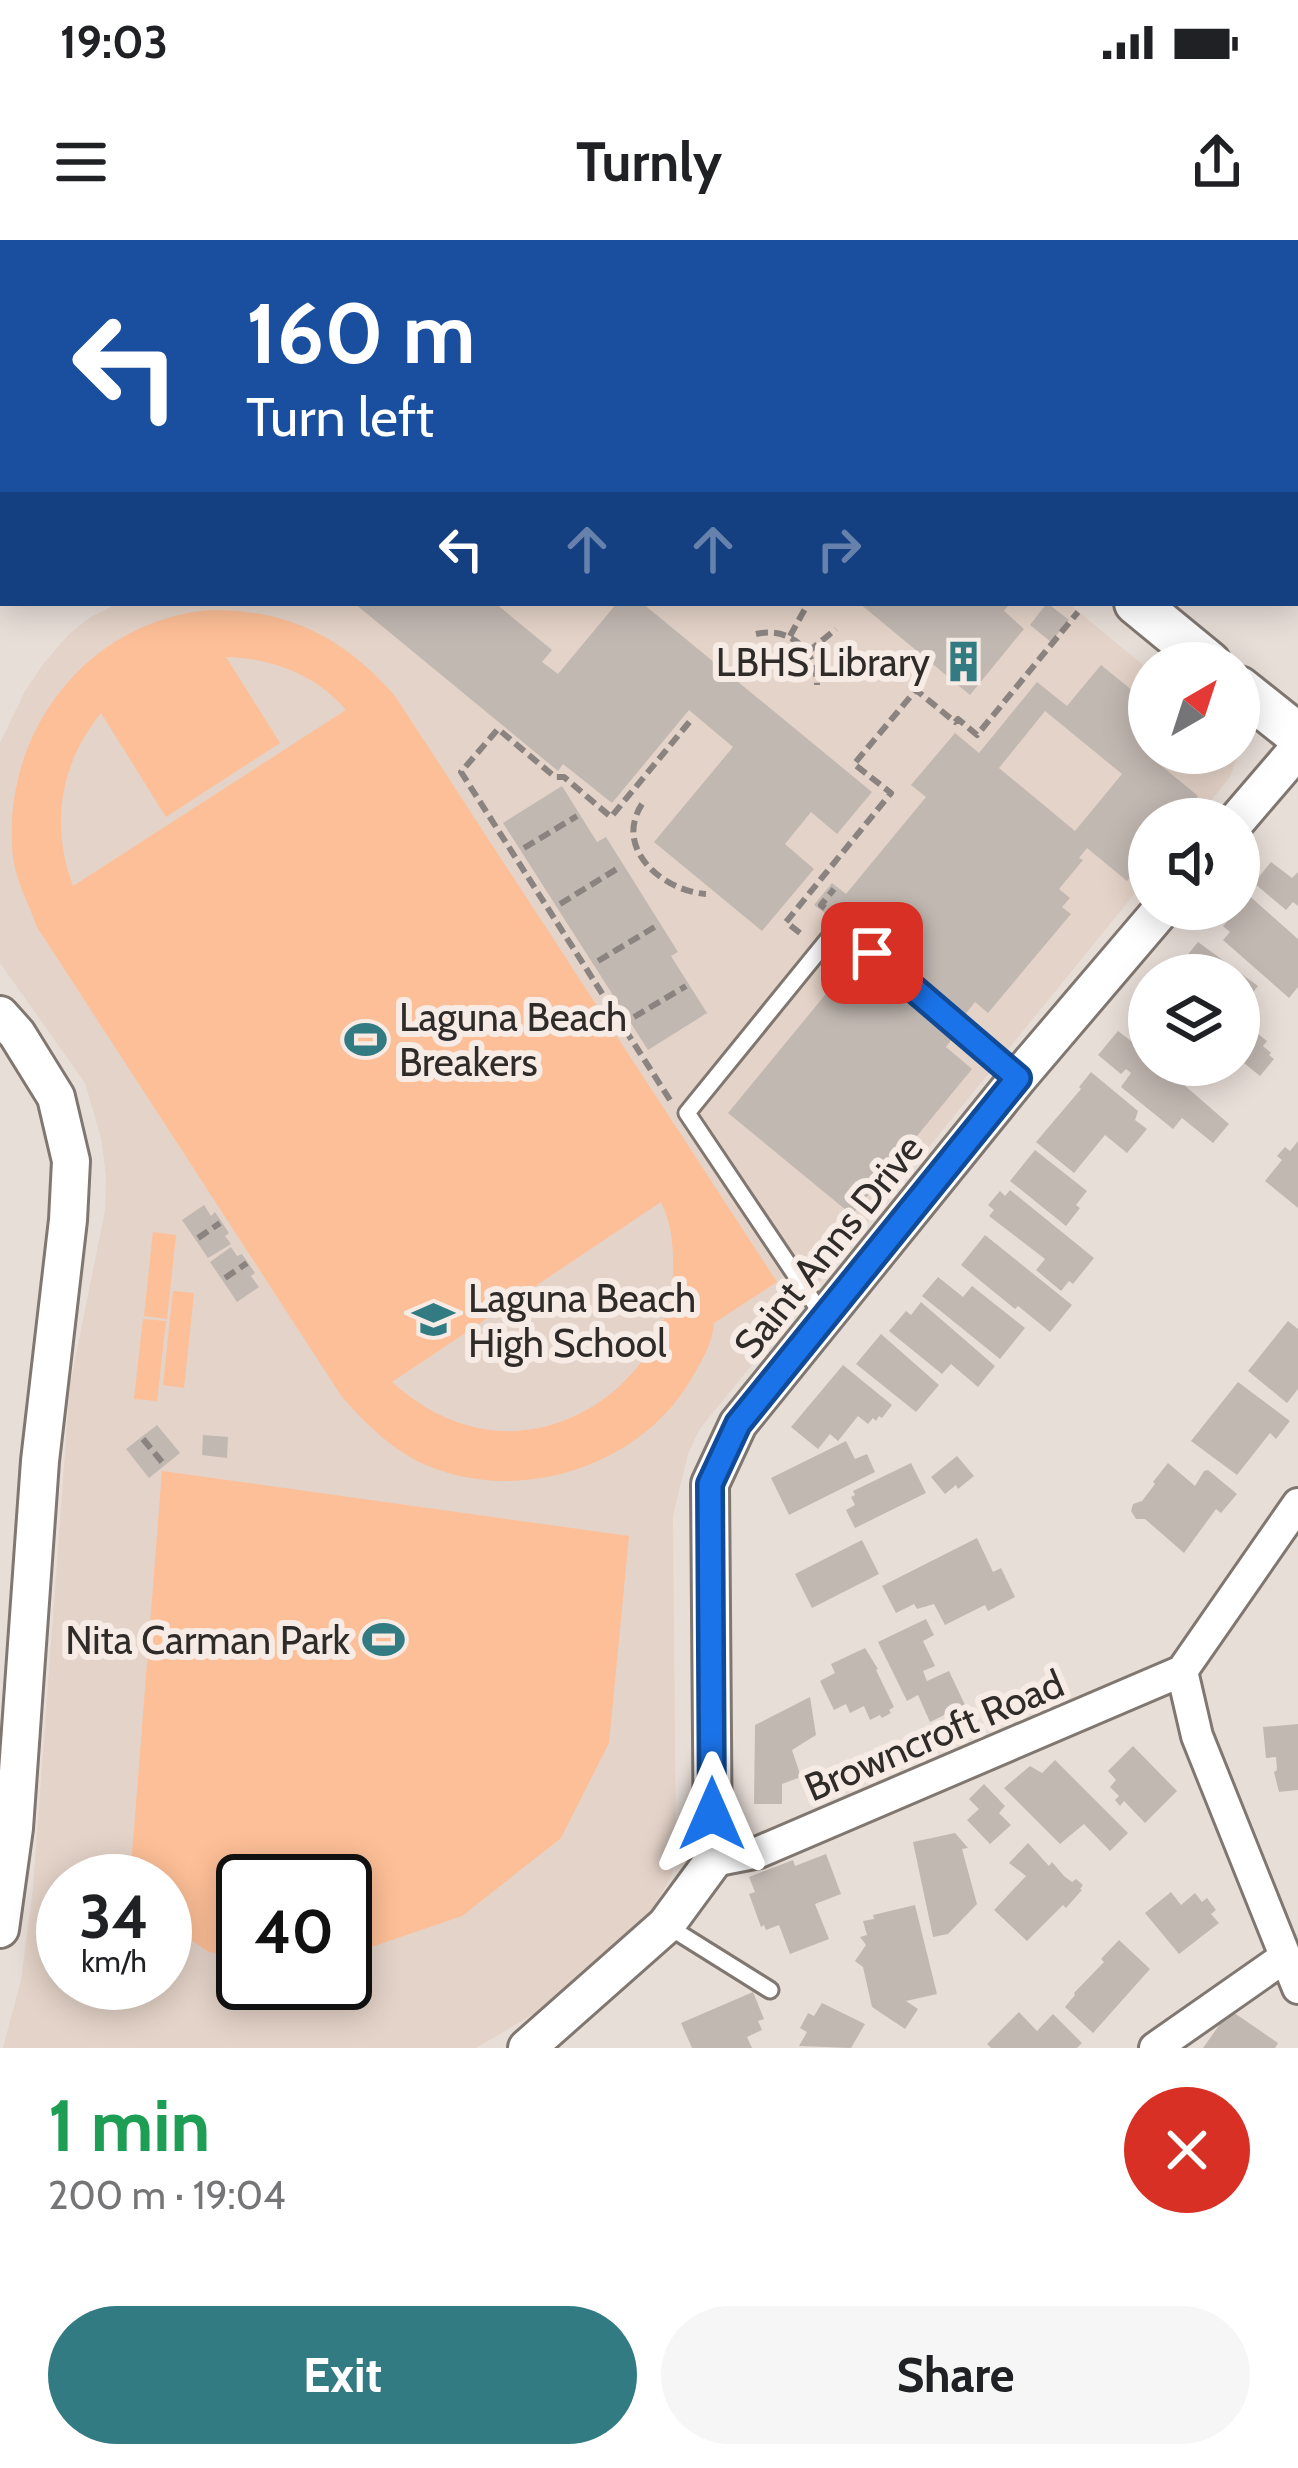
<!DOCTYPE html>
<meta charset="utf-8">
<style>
:root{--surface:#fff;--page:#f6f6f6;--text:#202124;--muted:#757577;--accent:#327b82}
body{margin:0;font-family:Cabin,sans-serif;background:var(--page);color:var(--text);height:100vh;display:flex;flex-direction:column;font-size:45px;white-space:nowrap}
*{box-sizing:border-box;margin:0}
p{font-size:39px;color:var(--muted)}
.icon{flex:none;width:66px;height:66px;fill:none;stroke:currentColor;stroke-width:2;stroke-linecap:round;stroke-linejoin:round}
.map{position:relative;height:1808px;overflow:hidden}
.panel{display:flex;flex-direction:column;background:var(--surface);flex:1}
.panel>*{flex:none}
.banner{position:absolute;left:0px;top:0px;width:1299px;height:366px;box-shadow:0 6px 30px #0003;background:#1a4fa0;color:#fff;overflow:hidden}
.needle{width:78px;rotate:39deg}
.buttons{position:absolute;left:1128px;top:402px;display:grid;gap:24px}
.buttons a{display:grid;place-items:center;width:132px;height:132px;border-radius:50%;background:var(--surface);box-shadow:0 6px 30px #0003;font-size:60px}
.speed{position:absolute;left:36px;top:1614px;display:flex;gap:24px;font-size:60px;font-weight:700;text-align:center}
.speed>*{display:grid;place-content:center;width:156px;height:156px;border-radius:50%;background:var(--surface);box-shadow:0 6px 30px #0003;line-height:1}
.speed small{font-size:30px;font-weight:400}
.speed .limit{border:6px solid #111;border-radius:18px;background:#fff;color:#111}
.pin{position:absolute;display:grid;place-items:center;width:102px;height:102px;color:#fff;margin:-51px;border-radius:24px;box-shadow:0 6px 18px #0006}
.me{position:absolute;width:132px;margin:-66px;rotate:0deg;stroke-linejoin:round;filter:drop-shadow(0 0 9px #0008)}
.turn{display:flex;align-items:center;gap:42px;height:252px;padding:0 48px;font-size:54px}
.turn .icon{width:156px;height:156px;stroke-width:2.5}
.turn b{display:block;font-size:84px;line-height:102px}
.lanes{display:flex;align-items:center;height:114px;padding:0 48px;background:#0003;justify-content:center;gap:60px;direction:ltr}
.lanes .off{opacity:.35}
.round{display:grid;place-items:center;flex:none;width:126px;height:126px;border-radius:63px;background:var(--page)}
.summary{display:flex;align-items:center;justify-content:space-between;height:204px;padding:0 48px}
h1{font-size:72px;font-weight:700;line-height:90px;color:#1e9e55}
.button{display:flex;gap:24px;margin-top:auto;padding:24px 48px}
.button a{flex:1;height:138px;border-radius:72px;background:var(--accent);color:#fff;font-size:48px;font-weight:700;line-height:138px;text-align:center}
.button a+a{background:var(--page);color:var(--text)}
.status{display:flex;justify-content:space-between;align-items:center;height:84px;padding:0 60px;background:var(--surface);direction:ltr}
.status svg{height:33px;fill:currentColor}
header{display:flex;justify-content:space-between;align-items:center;height:156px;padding:0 48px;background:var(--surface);font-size:54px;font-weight:700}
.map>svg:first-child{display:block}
</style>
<div class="status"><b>19:03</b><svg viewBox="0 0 49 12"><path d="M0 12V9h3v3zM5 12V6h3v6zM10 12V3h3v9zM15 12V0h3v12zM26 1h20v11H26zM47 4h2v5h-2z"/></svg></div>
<header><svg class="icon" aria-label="menu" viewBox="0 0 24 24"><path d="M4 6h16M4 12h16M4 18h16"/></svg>Turnly<svg class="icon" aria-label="share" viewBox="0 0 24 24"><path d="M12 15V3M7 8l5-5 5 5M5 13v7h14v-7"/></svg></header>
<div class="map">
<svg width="1298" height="1808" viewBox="0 0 1298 1808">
<rect width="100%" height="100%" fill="#e8ded8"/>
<path fill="#e4d3c8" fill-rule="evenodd" d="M119,363H1068L1149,430V513H1236V520L1230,537L1196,579H1149V636L699,1190L688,1214L673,1276L676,1611L672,1635L653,1669L635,1691L559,1759L476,1808H3L21,1740L33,1648L70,1145L105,971L106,936L101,898L85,843L0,723V503L25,451L44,423L68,395L89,378ZM63,1641H165V1743H63ZM243,1641H345V1743H243Z"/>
<path fill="#fdbf97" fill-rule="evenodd" d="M211,370C290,370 343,397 395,456L777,1042L714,1083C713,1101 703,1119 694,1134C645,1225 523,1265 428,1226C393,1211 367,1185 342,1157L37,687C29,664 16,641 13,617C0,494 87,380 211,370ZM226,417C271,418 317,435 346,470L73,646C50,584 60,524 101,473L166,577L280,503ZM661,962C672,984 674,1010 673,1034C669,1136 562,1216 463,1184C437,1176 413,1161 392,1142Z
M153,992L176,995L167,1079L144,1076Z
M173,1051L194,1053L184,1148L163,1145Z
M143,1079L166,1081L157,1161L134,1159Z
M162,1231L629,1296L609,1503L561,1598L462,1676L345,1716V1641H243V1717L209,1712L165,1683V1641H130Z"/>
<path fill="#c2b8b2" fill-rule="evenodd" d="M354,363H495L552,410L542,422L558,434L617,363H642L872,552L837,594L811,572L785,604L814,629L762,691L654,602L733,507L689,470L612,563L563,524L558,531Z
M859,363H1010L1004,371L1024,389L970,455Z
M1047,363L1069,380L1051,402L1030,385Z
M1101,425L1149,464V513H1166L1158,523L1198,556L1179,579H1149V615L1127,641L1087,608L1079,618L1083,620L1059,649L1070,658L1062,667L1071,674L988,773L975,762L964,776L836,669L830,677L814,665L832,643L846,654L926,557L911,545L955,493L979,513L1037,442L1067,466ZM1045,471L1122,534L1075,591L999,528Z
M562,546L597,602L606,597L678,712L671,716L707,773L648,810L503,583Z
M1271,622L1292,638L1298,632V666L1293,662L1286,670L1254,643Z
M1245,652L1298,699V747L1289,758L1223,700L1230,692L1223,686L1239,669V659Z
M1198,702L1258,746L1242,766L1248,771L1240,780L1267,801L1263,806L1271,813L1269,815L1274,819L1260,836L1239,819V735H1182L1193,722L1186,717Z
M848,727L870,745L879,735L954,796L946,807L972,829L852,975L728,873Z
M1144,767L1149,771V808L1129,792L1139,780L1136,777Z
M1118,791L1149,815V825H1161L1229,884L1213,903L1182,878L1173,889L1121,847L1131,833L1126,829L1121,834L1098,815Z
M1164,825H1208L1191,846Z
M1091,832L1138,871L1135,880L1147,889L1127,913L1105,895L1074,933L1036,902L1081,849L1079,847Z
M1298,901V968L1265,941L1282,920L1277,916L1285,907L1290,911Z
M1035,910L1087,951L1076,965L1080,968L1066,986L1010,941Z
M1010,950L1094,1018L1073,1044L1069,1041L1061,1051L1036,1030L1045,1019L989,976L994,970L988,965L1000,951L1005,956Z
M204,965L211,976L215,972L229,993L225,996L231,1004L208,1018L182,980Z
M985,995L1072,1065L1050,1092L1018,1066L1015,1069L961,1025Z
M231,1007L237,1016L242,1014L255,1033L251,1036L259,1047L237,1062L210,1022Z
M938,1037L963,1057L972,1046L1025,1088L1000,1119L922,1056Z
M921,1062L995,1126L978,1147L951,1124L942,1134L889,1091L906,1071L911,1075Z
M1288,1081L1298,1089V1149L1287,1163L1248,1131Z
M881,1094L939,1145L916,1172L856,1124Z
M843,1125L892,1165L882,1178L879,1176L876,1181L873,1178L868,1184L858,1176L838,1201L830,1194L818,1209L791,1187Z
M1238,1142L1290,1181L1276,1199L1270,1193L1237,1235L1191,1201Z
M157,1185L180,1213L149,1238L126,1209Z
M203,1195L228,1197L227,1218L202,1215Z
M846,1201L855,1219L867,1214L875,1232L789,1275L771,1238Z
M957,1216L974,1236L958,1249L956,1245L945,1254L931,1237Z
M911,1223L926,1253L855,1288L846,1270L855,1265L851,1257L855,1255L853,1251Z
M1168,1223L1195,1246L1204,1231L1208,1230L1237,1254L1221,1273L1216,1269L1184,1313L1145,1279H1136L1131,1271L1133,1264L1142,1261L1155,1244L1153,1242Z
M977,1298L993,1332L1001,1328L1015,1357L988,1371L985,1365L945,1385L934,1364L917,1369L914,1364L896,1373L882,1346Z
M862,1300L879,1334L812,1368L795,1334Z
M926,1379L934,1395L923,1401L935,1426L923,1431L927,1441L949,1431L965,1465L930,1482L918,1455L907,1461L878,1402Z
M865,1408L878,1429L876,1430L894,1467L889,1470L891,1473L882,1478L880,1475L870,1480L864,1466L850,1473L846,1464L834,1470L820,1441L835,1433L831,1424Z
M810,1457L816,1495L792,1510L801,1537L782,1544V1564H754L755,1485Z
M1298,1484V1550L1279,1552L1274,1532L1277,1530L1276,1517L1266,1518L1263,1487Z
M1133,1506L1177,1551L1145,1583L1124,1561L1120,1566L1115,1560L1119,1556L1110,1547L1116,1540L1108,1531Z
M1055,1520L1128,1593L1110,1611L1084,1584L1060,1604L1004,1548L1030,1526L1042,1533Z
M984,1544L1005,1566L999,1573L1011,1585L990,1604L967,1580L979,1569L969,1559Z
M955,1593L968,1608L962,1609L977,1664L948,1694L933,1697L913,1602Z
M1028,1603L1049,1626L1052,1622L1064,1636L1072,1642L1076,1639L1083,1645L1080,1649L1082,1650L1066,1668L1063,1665L1027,1701L994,1670L1026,1636L1009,1623Z
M826,1614L841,1654L815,1664L829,1699L790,1714L779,1685L766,1690L764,1685L761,1687L749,1654L755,1652L749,1637L793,1620L795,1626Z
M1171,1652L1181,1665L1195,1653L1202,1662L1207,1658L1216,1670L1211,1674L1219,1683L1179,1714L1145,1673Z
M915,1665L937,1754L906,1761L918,1769L905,1789L872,1767L863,1727L855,1721L866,1705L860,1697L867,1695L863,1681L874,1679L873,1675Z
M1119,1700L1150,1729L1093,1793L1065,1767L1075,1755L1074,1753L1104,1722L1101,1719Z
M753,1752L764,1779L758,1781L762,1790L747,1797L752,1808H692L681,1783Z
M822,1763L865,1784L851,1808L799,1806L807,1792L800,1788L806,1777L808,1773L814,1776Z
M1230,1770L1278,1803L1275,1808H1203Z
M1019,1772L1037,1791L1053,1774L1082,1803L1077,1808H991L987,1804Z"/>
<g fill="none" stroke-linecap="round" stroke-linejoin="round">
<defs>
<path id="service" d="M823,1076L687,873L839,686L1018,838
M666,1685L770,1750"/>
<path id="minor" d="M1298,1264L1182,1431L1197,1496L1298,1748
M713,1621L759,1612L1182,1431
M1155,1808L1285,1717"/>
<path id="tertiary" d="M205,3V0
M0,345H3
M1238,579L1298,509
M0,775L17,794L56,857L71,921L68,980L40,1221L14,1588L0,1689
M527,1808L666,1685L713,1621L710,1244L738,1184L1018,838L1162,669"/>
<path id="secondary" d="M693,0L696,3
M1136,363L1209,423
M1239,448L1298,495"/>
</defs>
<use href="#service" stroke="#807771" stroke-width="21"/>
<use href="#minor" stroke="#807771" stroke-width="36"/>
<use href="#tertiary" stroke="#807771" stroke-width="42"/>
<use href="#secondary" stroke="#807771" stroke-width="48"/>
<path stroke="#8a837f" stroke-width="6" stroke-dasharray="12 6" stroke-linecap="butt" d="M756,394C790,386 817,411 817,445
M790,396L806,367
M808,412L836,389
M642,564C613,609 663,651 706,654
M524,608L577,576
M560,664L620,627
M825,668L821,665L834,649
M800,693L786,682L891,553L854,524L916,450L955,482L958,479L977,495L1078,372
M598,721L658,685
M634,777L686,746
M670,860L461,532L498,489L555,537H564L611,577L691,480
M198,998L220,983
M225,1038L247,1023
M143,1199L162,1222"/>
<use href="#service" stroke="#fff" stroke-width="15"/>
<use href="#minor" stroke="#fff" stroke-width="30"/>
<use href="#tertiary" stroke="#fff" stroke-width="36"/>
<use href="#secondary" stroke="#fff" stroke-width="42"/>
</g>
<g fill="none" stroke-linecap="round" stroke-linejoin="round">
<defs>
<path id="route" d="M712,1574L710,1244L738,1184L1018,838L872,713"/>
</defs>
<use href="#route" stroke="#114b97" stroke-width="30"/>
<use href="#route" stroke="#1a73e8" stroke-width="21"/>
</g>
<defs>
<symbol id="building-bare" viewBox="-9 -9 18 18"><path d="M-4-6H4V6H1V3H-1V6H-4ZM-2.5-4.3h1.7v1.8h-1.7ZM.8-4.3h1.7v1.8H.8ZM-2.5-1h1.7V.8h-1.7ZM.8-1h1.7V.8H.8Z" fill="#327b82" stroke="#f6ebe5" stroke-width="2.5" paint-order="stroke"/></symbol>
<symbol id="stadium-bare" viewBox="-9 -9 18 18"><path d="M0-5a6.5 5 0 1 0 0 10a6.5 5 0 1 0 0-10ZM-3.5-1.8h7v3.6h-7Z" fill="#327b82" stroke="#f6ebe5" stroke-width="2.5" paint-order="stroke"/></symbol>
<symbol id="school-bare" viewBox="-9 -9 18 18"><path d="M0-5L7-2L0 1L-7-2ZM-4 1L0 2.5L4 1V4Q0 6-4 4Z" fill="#327b82" stroke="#f6ebe5" stroke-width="2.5" paint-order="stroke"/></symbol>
</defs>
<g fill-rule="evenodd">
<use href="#building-bare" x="934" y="392" width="59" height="59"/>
<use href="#stadium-bare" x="336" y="770" width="59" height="59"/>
<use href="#school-bare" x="404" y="1050" width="59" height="59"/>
<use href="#stadium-bare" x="354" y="1370" width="59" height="59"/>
</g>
<g text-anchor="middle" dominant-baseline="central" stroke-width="12" stroke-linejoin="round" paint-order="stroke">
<g font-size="39" fill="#2f2b29" stroke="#f6ebe5" text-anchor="end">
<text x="930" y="422">LBHS Library</text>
<text x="399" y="777" text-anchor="start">Laguna Beach<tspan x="399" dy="45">Breakers</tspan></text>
<text x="468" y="1058" text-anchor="start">Laguna Beach<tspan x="468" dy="45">High School</tspan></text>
<text x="350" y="1400">Nita Carman Park</text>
</g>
<g font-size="39" fill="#2f2b29" stroke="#f6ebe5">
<text transform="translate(828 1006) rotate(-51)">Saint Anns Drive</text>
<text transform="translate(934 1495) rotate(-23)">Browncroft Road</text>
</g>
</g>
</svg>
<div class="buttons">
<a><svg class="needle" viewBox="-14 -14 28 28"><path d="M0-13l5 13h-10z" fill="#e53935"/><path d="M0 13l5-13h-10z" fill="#757577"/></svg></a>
<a><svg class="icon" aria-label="sound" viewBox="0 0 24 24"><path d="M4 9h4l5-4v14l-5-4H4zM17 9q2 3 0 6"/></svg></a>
<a><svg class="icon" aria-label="layers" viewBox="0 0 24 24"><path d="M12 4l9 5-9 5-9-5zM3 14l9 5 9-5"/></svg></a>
</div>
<div class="speed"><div>34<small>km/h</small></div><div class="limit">40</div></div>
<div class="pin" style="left:872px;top:713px;background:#d93025"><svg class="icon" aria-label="arrive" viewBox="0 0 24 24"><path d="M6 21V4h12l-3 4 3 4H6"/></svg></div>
<svg class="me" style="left:712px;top:1574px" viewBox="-20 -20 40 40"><path d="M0-17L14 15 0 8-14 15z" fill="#1a73e8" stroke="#fff" stroke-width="4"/></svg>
<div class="banner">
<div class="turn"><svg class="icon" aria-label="left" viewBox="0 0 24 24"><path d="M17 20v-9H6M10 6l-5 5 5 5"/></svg><div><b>160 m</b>Turn left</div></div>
<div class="lanes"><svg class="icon" aria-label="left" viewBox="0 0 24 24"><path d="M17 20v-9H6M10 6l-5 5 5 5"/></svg><svg class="icon off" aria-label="ahead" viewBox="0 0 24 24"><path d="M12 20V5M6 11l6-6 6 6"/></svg><svg class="icon off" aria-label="ahead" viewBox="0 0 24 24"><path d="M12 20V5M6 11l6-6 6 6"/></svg><svg class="icon off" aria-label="right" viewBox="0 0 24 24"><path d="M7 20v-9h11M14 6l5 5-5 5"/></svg></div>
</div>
</div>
<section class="panel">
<div class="summary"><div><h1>1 min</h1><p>200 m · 19:04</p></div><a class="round" style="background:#d93025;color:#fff"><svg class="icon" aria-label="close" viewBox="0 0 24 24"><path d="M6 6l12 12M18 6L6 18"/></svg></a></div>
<div class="button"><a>Exit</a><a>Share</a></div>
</section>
